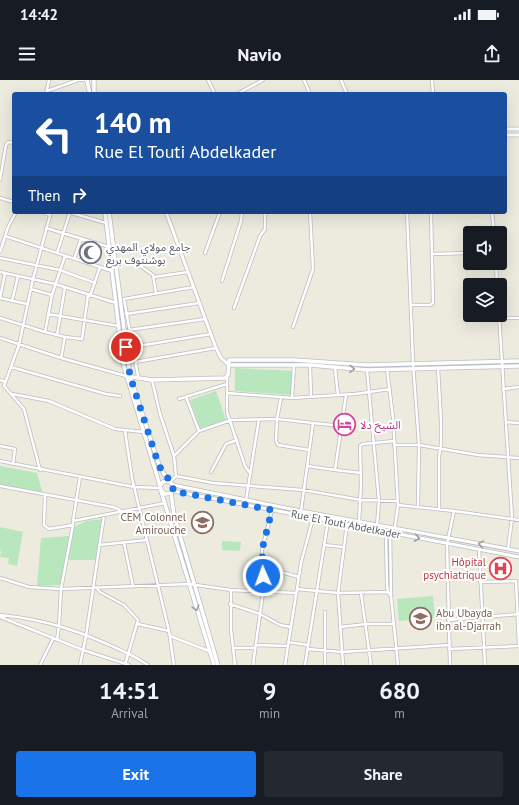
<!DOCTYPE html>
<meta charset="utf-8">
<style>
:root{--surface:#171b24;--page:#242831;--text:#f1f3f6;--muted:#9ea1a6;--accent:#1a73e8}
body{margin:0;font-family:"PT Sans","Noto Sans Arabic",sans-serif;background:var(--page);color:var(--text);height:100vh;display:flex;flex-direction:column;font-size:15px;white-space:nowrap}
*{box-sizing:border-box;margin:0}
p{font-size:13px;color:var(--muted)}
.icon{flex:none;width:22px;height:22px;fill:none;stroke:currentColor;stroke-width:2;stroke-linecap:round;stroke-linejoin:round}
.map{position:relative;height:585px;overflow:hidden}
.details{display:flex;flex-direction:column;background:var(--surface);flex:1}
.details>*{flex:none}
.hud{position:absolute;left:12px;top:12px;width:495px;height:122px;border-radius:4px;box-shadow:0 4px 16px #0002;background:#1a4fa0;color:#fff;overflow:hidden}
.buttons{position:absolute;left:463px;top:146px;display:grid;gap:8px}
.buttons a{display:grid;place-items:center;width:44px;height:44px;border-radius:4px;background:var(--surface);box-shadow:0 4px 16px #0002;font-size:20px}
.pin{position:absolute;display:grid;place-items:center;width:34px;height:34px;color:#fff;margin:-17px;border:2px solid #fff;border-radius:50%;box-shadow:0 1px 4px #0007}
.me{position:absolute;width:44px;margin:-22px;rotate:358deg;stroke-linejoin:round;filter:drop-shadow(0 0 3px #0008)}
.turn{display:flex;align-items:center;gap:14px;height:84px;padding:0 16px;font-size:18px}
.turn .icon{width:52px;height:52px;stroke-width:2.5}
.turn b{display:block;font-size:28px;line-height:34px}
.then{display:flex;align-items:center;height:38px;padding:0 16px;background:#0003;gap:8px;font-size:15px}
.eta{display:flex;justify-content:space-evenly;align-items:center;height:68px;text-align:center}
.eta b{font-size:24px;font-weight:800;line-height:28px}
.cta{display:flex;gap:8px;margin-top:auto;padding:8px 16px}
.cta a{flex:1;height:46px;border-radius:4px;background:var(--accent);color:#fff;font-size:16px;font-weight:800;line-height:46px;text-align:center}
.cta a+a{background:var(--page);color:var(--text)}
.status{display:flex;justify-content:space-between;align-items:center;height:28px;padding:0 20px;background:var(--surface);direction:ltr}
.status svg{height:11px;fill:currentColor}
header{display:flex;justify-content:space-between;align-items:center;height:52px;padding:0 16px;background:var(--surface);font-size:18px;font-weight:800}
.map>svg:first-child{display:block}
</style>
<div class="status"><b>14:42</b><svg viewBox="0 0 49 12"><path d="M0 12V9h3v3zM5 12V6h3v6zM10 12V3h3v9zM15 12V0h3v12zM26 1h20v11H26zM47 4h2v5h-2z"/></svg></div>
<header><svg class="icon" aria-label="menu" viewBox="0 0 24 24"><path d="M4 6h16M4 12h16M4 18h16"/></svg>Navio<svg class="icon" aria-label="share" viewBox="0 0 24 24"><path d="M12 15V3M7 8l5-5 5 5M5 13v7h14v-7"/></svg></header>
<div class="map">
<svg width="519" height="585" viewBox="0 0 519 585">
<rect width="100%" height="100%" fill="#edebde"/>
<path fill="#b8e7bd" d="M235,288L292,291L291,315L235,311Z
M216,311L226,340L200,348L190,320Z
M0,386L37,393L43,414L0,406Z
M102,439L96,480H68L74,447L86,441Z
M0,447L23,452L17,486L8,484L9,478L0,477L2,466L0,472Z
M69,456L61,505L37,506L41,458Z
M222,461L241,462L240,471L222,470Z
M433,516L435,538L399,541L397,519Z"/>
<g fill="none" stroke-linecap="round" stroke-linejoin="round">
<defs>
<path id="minor" d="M76,0H85
M208,0L215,14
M304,0L310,14
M341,0L347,14
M432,0L433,14
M47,11L78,0
M46,14L49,0
M237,14L263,0
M0,100L6,65L8,62L14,63
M0,118L14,122
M42,132L50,135
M68,132L106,143
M407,132L413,283L419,365L418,427
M492,132L494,153
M46,148L109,167
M5,156L112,191
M0,172L8,147L16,132
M57,173L70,132
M205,173L220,132
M432,174L470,173
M0,178L60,190L95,203
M74,179L81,159
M496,183L497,205
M139,185L153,195L156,213
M0,192L55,204L116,223
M154,197L188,192
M222,201L241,141L242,132
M31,209L52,215
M90,216L100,187
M0,218L27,224
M0,218L5,193
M12,221L18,196
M411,225H430L433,223L431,132
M234,228L260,156L265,149V132
M48,234L119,246
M126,234L199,223
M499,235L512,438L508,469
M0,238L45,252L52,215L65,176
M499,238H519
M293,247L313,189L310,132
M129,250L205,239
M45,252L65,257L82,259L88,215
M57,255L65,207
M0,258L61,278L126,296
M132,267L211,254
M61,278L65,257
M135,282L216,268
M310,285L311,316
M11,287L106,314L120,316
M335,288L338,315
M438,288L441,341V364L439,377V429
M387,289L393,338L398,425
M367,290L379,421L377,445
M138,296L124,219L194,207
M227,297V332L245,386L250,393
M0,300L5,302
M152,300L160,334L174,376
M503,309L519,307
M227,313L292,318L355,314L390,309
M12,314L49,321L115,349L144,352
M346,315L335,390L361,393
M186,317L199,351L231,340L277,339L276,361L278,365L309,370
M281,318L277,339L313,343L301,431
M292,318L294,285
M179,319L227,304
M506,342L519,343
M313,343L341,346
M125,351L132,398L169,551L174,585
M394,365H419L478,375L519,378
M0,366L15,369L13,384
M0,381L134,407L160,408
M307,386L335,390
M40,390L24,329L4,306L19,265L33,199L51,132
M211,392L226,364L237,360
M176,396L213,403L303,410L361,420L398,421
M170,402L176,396L174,376L199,351
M0,406L113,427L120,430
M45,415L44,445L49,449L73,445V441L165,423
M246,420L259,339
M73,441L80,397
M359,442L361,404L360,366L363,364L394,361
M73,445L61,509L189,504L231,510L296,513
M395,447L398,425L454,431L519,440
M386,451L387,505L388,512L391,516L390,447
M124,463L133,506
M99,465L147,460
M324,465L343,467
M479,469L485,585
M263,487L299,497
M0,498L29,507L61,509L59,546L57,560
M480,502L516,501L519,566
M96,507L100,512L124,525L138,540L125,585
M297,509L338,513L388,512
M231,510V550L235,585
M361,513L371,585
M391,516L398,585
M230,524L260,534L280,545L291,547
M325,532V585
M0,535C46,539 85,553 127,573C134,576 141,581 148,585
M0,537L83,570L129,585
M448,540L519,534
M138,544L169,551
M340,547L366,544H392
M170,556L209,571
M288,562L308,565
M256,565L288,566
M233,568H255
M308,569L342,572L449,565
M449,569L519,566
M40,585L53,559
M80,585L86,556L104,435
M253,585L263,512L262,470L272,430
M285,585L301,483L313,438
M305,585L328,441
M343,585L338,513L347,444
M450,585L447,464L454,431"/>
<path id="tertiary" d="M505,49H519
M505,55H519
M166,132L216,268L221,278L229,285
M173,405L301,431L519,471
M173,411L519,477"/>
<path id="secondary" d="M94,0V14
M87,1L90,14
M105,132L123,283L160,406
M109,132L130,296L159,385L168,401
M229,285H310L367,290L519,286
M126,296L152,300L225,298L228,295L229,280H294L367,285L519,281
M161,411L214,585
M171,413L165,414L161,410L160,406L163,402L168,401L173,405L171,413L174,435L218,585"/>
</defs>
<use href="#minor" stroke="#babcc2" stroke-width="4"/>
<use href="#tertiary" stroke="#babcc2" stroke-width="4.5"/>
<use href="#secondary" stroke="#bcbec6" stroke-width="5"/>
<use href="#minor" stroke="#fff" stroke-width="2.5"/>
<use href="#tertiary" stroke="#fff" stroke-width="3"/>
<use href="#secondary" stroke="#fff" stroke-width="3.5"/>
</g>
<defs><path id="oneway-chevron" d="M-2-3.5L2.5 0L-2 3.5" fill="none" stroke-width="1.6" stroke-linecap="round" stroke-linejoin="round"/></defs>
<g stroke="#9b9da0">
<use href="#oneway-chevron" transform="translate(352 289) rotate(4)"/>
<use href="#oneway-chevron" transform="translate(417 458) rotate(11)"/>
<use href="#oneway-chevron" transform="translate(481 464) rotate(-170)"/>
<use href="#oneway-chevron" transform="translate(196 528) rotate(73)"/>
</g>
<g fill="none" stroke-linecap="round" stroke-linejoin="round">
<path stroke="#1a73e8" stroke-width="7" stroke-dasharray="0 12.6" d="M126,267L130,296L159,386L173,405V411L272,430L262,470L263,496"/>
</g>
<defs>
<symbol id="mosque-ring" viewBox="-11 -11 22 22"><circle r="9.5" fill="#fff" stroke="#6b7280" stroke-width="1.5"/><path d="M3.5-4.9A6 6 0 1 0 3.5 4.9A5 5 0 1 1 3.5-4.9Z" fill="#6b7280"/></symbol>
<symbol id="hotel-ring" viewBox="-11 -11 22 22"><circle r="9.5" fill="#fff" stroke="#d1479c" stroke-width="1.5"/><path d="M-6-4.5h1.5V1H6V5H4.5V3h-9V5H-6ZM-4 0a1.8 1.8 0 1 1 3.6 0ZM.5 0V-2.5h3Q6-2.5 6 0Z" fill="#d1479c"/></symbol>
<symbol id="school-ring" viewBox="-11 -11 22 22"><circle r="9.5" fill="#fff" stroke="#8d6e63" stroke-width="1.5"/><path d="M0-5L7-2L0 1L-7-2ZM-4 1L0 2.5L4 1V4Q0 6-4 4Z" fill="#8d6e63"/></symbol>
<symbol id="hospital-ring" viewBox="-11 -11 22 22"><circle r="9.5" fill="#fff" stroke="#e0444e" stroke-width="1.5"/><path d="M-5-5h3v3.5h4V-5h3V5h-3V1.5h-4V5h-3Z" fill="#e0444e"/></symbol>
</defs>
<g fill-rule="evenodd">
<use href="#mosque-ring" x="78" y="160" width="25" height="25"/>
<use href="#hotel-ring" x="332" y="332" width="25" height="25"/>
<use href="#school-ring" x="190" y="430" width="25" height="25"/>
<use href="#hospital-ring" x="488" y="476" width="25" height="25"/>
<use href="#school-ring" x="408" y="526" width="25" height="25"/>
</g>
<g text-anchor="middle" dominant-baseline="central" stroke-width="4" stroke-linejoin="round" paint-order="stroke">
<g font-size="11" fill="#5b616d" stroke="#fff" text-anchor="start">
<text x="106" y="167">جامع مولاي المهدي<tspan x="106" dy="13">بوشنتوف بربع</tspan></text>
</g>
<g font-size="11" fill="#b23c85" stroke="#fff" text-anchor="start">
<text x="360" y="345">الشيخ دلا</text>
</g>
<g font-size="11" fill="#785e54" stroke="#fff" text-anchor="end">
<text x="186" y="437">CEM Colonnel<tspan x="186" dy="13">Amirouche</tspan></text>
<text x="436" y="533" text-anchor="start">Abu Ubayda<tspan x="436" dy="13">ibn al-Djarrah</tspan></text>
</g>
<g font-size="11" fill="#585b61" stroke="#fff">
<text transform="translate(346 444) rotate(11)">Rue El Touti Abdelkader</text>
</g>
<g font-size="11" fill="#be3a42" stroke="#fff" text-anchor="end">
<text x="486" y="482">Hôpital<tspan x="486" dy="13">psychiatrique</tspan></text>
</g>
</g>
</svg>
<div class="buttons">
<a><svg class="icon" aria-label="sound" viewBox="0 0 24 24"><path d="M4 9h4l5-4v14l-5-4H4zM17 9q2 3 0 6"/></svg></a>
<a><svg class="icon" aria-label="layers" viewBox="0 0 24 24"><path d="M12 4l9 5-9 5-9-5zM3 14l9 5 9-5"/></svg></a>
</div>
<div class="pin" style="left:126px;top:267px;background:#d93025"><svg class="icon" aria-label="arrive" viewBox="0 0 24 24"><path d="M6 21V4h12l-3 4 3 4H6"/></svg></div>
<svg class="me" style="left:263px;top:496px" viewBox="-20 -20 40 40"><circle r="17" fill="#1a73e8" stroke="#fff" stroke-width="3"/><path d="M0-11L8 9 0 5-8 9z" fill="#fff"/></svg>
<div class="hud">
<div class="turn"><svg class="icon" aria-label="left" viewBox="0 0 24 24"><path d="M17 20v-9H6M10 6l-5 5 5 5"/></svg><div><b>140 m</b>Rue El Touti Abdelkader</div></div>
<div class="then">Then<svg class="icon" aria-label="right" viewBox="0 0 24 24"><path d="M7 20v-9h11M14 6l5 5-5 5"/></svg></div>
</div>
</div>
<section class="details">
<div class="eta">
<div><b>14:51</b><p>Arrival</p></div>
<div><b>9</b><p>min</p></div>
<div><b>680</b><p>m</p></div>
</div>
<div class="cta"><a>Exit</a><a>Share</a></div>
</section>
